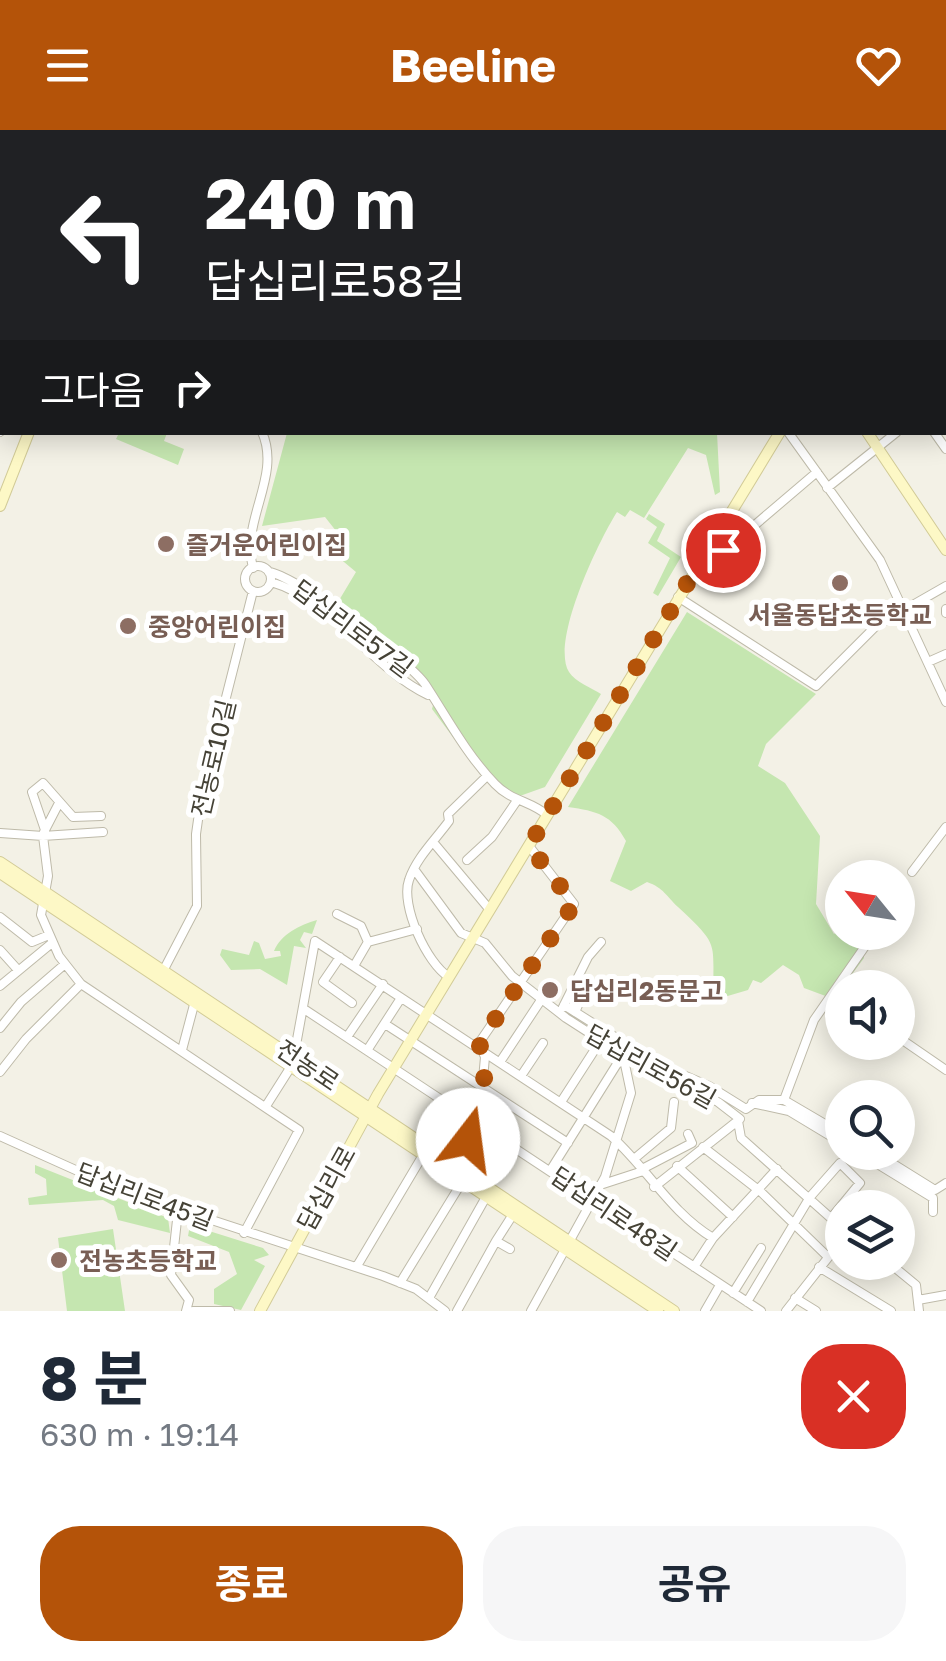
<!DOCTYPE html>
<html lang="ko">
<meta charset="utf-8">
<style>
:root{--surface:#fff;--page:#f6f6f7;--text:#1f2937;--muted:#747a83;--accent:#b45309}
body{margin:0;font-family:"Golos Text","Noto Sans KR",sans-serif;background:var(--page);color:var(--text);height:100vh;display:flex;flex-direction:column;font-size:38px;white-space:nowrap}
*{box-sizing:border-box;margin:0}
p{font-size:32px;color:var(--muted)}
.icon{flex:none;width:55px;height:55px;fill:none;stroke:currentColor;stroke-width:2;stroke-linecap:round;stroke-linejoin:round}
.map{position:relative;height:1181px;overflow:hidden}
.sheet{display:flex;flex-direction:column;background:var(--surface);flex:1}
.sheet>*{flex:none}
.hud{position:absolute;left:0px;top:0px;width:948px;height:305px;box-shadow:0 5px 25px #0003;background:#202124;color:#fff;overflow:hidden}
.needle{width:65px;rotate:300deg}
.controls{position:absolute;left:825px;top:730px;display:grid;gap:20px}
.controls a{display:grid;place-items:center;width:90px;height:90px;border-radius:50%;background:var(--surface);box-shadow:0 5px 25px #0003;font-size:50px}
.pin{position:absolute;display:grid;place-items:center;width:85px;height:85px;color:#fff;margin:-42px;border:5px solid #fff;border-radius:50%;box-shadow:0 2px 10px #0007}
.me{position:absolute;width:110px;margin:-55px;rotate:15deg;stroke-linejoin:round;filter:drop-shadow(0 0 8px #0008)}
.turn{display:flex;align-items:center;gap:35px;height:210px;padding:0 40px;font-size:45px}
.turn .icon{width:130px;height:130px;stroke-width:2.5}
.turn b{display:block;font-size:70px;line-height:85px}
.then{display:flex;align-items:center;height:95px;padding:0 40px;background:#0003;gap:20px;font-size:38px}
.round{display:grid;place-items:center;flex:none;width:105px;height:105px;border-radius:40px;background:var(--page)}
.overview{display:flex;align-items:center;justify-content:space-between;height:170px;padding:0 40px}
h1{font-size:60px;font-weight:700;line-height:75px}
.action{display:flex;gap:20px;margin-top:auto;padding:20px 40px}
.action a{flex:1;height:115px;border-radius:40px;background:var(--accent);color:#fff;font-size:40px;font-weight:700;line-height:115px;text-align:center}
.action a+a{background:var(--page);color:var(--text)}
header{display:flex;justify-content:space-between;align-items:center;height:130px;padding:0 40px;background:var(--accent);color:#fff;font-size:45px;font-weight:700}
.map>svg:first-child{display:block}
</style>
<header><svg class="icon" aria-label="menu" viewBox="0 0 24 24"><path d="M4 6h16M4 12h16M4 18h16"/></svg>Beeline<svg class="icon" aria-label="heart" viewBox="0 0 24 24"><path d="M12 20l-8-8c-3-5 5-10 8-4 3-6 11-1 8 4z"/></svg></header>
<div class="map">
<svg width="946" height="1181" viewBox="0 0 946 1181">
<rect width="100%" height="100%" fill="#f3f1e6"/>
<path fill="#c5e6b0" d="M119,303H167L164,311L184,319L178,335L116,309Z
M287,303H717L720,362L715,365L706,325L688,318L644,388L630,380L625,387L617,382C599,410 550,512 569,542C575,552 592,558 601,564L545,657L517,667L482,646L432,579L436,564L335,477L356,442L332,422L344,411L325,387L262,396Z
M649,384L665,394L657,411L681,427L658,466L653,463L670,428L648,413L657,397L646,389Z
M687,482L816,564L766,614L758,636L785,653L820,706L816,774L834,804L842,798V802L860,803L864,828L842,858L839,871L804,858L799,845L783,835L761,853L753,850L748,860L714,870C711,811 723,819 678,777C666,766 664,758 647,752L631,761L610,751L626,711C612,685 597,681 568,677Z
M317,790L312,804L304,802L300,810L306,818L294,816L287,855L260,839L231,840L220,825L222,819L249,825L254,811L259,813L265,829L281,826L280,821H274C281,804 300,795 317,790Z
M35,1035L168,1088L170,1103L118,1090L114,1076L103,1070L29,1075L28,1068L47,1065L46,1049L35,1043Z
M190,1095L263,1118L269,1125L254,1130L265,1136L241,1180L214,1174V1159L237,1144L229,1122L188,1106Z
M113,1099L125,1181H67L58,1108Z"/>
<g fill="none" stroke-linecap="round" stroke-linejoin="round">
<defs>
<path id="street" d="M209,0L215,2
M260,0L266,2
M340,0L341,2
M430,0L434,2
M581,0L584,2
M669,0L671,2
M747,0L749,2
M789,0L790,2
M824,0L825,2
M907,0L909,2
M131,2L132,0
M192,2L193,0
M251,2L252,0
M461,2L463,0
M495,2L498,0
M631,2L633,0
M703,2H705
M714,2H715
M764,2L767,0
M945,121L946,122
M0,175L2,177
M945,189L946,190
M0,218H2
M945,269H946
M945,277L946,278
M0,302L2,298
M788,302L880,430L946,572
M934,302L946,319
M827,358L897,302
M706,422L723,420L736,411L817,342
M245 449a13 13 0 1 1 26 0a13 13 0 1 1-26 0Z
M253,438C240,390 282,347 262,302
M269,442C296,446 409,531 425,554C446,586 466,624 495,654C511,671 531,671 547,685
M271,452C333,470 371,538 428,565
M678,467L816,556L876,496L946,456
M946,479V483
M928,532L946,524
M45,700L32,662L43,653L73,687L101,686
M44,702L59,673
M0,703L43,706L103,702
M43,706L48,746L41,785L59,826L81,854L299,1000L244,1103
M433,712L490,780
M467,730L492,707L516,672
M414,739L461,803L485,813L512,846L566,888L639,935L718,972L740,989L654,1057
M912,742L946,697
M337,784L361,796L368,812
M0,787L32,812L49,805
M0,820L18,840
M340,827L323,852L352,873
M354,836L368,812L417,799
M161,845L197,776L196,704L202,662L253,461
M449,847C427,834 400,775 409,750C416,728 436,709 449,691L448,684L487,646
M0,856L52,813
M564,875L658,934L709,956L746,979L759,970H784L814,890L875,802
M563,877L588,827L601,812
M304,879L761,1181
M575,882L584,862
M385,894L568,1013
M0,898L21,872L65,834
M347,907L383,854
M898,907L946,940
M368,919L401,868
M182,920L195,871
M294,926L315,811L611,1006C648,1039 670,1082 713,1108
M500,932L543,867
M0,942L26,909L81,854
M521,946L543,913
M784,970L842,1004
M561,972L601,910
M752,973L789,981L842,1013
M266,976L292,935
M738,991L741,1008L842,1098
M0,1006L120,1060L383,1146L416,1159L445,1181
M703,1017L761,1062L827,1126
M858,1022L933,1068V1082
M874,1022L935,1060L946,1053
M634,1029L671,998L674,972
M453,1034L479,993L485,927L479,913L574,774L529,716
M677,1036L733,1087
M642,1039L692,1013L688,1004
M550,1041L622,926
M600,1055L643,1041
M178,1081L171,1145L189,1170L186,1181
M496,1111L512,1086
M888,1132L916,1155L919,1181
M357,1136L423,1025
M694,1137L713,1108L777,1039
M819,1137L891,1181
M400,1153L462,1052
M733,1163L761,1118
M429,1168L486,1067
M795,1168L816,1181
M918,1170L946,1165
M747,1172L810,1067L840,1033L860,1053L832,1087
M193,1181H230
M457,1181L496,1111L510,1119
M531,1181L605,1047L631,963L623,925
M705,1181L720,1155
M786,1181L842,1110"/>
<path id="secondary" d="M612,0L615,2
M143,2L144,0
M945,57L946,56
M867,302L946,420
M0,376L29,302
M0,732L674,1181
M0,743L658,1181
M260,1181L378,964L780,302"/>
</defs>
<use href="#street" stroke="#bebaa9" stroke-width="10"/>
<use href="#secondary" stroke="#d2cb97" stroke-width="12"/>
<use href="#street" stroke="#fff" stroke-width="8"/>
<use href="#secondary" stroke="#fdf8c6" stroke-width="10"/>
</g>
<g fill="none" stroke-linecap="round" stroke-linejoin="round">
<path stroke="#b45309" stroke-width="18" stroke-dasharray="0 32.4" d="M468,1010C484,985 489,941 479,913L574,774L529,716L706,422L723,420"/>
</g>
<g fill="#8d6e63" stroke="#fff" stroke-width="4">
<circle cx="166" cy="414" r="10"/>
<circle cx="840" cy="453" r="10"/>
<circle cx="128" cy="496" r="10"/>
<circle cx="550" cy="860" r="10"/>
<circle cx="59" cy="1130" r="10"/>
</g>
<g text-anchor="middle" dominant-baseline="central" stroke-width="10" stroke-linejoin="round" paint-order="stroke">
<g font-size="25" font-weight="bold" fill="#785e54" stroke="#fff" text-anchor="start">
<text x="186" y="414">즐거운어린이집</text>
<text x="840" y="484" text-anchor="middle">서울동답초등학교</text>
<text x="148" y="496">중앙어린이집</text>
<text x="570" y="860">답십리2동문고</text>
<text x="79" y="1130">전농초등학교</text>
</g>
<g font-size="25" fill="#454236" stroke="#fff">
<text transform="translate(353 498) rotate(37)">답십리로57길</text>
<text transform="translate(213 628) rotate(-77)">전농로10길</text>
<text transform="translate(308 935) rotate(34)">전농로</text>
<text transform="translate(651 936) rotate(29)">답십리로56길</text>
<text transform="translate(326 1058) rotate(-61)">답십리로</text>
<text transform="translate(145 1066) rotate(21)">답십리로45길</text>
<text transform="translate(614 1083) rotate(34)">답십리로48길</text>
</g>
</g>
</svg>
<div class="controls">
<a><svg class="needle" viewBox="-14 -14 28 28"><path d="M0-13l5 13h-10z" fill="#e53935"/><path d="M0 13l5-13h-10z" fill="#747a83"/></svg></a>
<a><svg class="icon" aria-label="sound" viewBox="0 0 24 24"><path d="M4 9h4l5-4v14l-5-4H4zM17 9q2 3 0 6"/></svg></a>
<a><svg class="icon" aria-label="search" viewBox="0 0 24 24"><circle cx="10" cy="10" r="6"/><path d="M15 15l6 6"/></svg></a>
<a><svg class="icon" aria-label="layers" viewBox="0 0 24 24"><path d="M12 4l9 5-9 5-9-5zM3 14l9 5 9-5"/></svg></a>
</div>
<div class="pin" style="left:723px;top:420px;background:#d93025"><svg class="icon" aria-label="arrive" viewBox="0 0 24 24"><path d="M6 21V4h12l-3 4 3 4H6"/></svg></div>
<svg class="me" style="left:468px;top:1010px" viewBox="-20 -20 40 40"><circle r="19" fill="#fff"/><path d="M0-13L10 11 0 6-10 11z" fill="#b45309"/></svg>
<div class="hud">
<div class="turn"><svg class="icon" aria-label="left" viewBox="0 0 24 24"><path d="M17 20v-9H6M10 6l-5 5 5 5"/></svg><div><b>240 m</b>답십리로58길</div></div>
<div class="then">그다음<svg class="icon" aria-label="right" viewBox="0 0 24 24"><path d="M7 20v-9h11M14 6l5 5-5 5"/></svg></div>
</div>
</div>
<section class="sheet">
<div class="overview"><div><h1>8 분</h1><p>630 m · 19:14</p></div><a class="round" style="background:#d93025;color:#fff"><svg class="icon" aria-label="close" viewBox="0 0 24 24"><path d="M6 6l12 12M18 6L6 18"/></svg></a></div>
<div class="action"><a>종료</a><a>공유</a></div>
</section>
